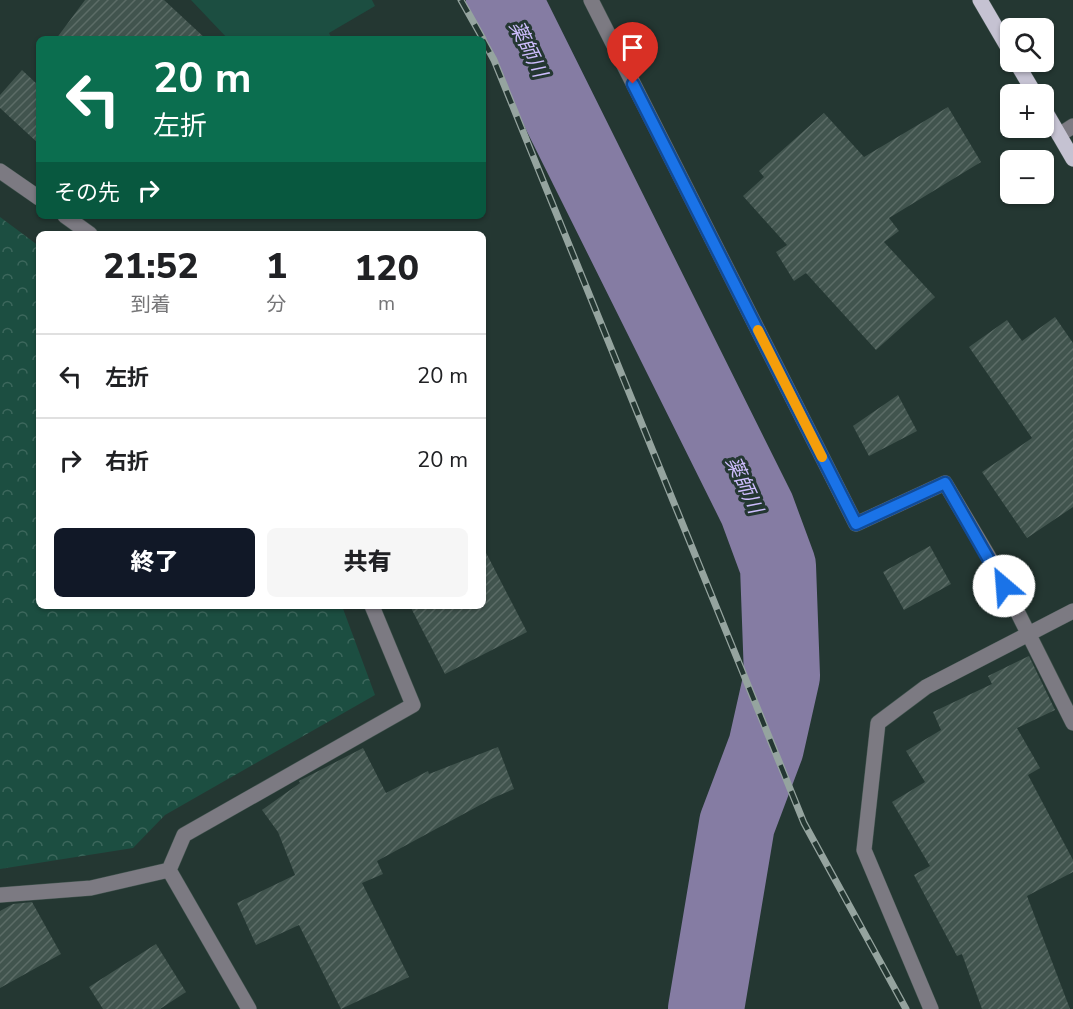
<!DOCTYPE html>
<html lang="ja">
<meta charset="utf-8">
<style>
:root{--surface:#fff;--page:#f6f6f6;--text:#202124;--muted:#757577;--line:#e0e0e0;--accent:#111827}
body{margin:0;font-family:"Nunito Sans","Noto Sans JP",sans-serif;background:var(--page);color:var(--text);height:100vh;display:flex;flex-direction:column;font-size:22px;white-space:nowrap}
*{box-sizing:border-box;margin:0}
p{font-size:20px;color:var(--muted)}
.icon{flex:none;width:33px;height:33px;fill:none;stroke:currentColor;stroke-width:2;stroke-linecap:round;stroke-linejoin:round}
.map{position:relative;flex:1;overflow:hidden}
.sheet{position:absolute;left:36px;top:231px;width:450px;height:378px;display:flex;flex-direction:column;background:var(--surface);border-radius:9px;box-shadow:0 2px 4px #0004}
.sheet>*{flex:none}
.guide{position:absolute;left:36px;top:36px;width:450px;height:183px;border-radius:9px;box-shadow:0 2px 4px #0004;background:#0b6e4f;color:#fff;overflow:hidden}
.tools{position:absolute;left:1000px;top:18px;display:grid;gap:12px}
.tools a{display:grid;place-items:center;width:54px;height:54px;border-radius:9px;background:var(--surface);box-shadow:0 2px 4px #0004;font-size:30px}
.pin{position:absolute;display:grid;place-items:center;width:51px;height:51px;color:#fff;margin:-62px -26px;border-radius:50% 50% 50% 0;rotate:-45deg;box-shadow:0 0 6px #0007}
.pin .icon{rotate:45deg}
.me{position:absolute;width:66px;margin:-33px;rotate:333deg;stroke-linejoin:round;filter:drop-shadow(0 0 4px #0008)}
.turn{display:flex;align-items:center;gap:21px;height:126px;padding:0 18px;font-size:27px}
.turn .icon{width:78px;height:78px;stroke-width:2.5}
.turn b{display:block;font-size:42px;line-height:51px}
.then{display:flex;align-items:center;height:57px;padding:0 18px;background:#0003;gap:12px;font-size:22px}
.eta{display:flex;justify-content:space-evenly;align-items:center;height:102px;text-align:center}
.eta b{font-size:36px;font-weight:800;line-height:42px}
.primary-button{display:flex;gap:12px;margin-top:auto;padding:12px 18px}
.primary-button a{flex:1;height:69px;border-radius:9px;background:var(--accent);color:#fff;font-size:24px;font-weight:800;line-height:69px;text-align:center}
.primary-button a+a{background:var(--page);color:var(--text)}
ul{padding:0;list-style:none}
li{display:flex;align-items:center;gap:18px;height:84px;padding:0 18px;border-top:2px solid var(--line)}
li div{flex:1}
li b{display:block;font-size:22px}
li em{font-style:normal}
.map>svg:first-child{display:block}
</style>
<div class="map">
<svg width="1073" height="1009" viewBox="0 0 1073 1009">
<defs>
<pattern id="forest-crowns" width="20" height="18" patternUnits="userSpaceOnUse" patternTransform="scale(1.5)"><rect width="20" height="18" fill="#1c4e41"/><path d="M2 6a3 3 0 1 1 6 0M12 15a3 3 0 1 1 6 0" fill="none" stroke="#3c675c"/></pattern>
<pattern id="building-hatch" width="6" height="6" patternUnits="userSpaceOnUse" patternTransform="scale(1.5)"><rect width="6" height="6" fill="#41544e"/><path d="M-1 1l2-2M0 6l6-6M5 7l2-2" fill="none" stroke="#5c6c67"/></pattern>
</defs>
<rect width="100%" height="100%" fill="#243732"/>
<path fill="url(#forest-crowns)" d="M0,217L39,246V606H342L375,695L165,815L133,848L0,869Z"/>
<path fill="#1c4e41" d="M191,0H372L375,6L329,33L332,39H228Z"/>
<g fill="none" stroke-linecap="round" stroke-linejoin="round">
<path stroke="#857ca3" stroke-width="76" d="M504,0L757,509L778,566L782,676L766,747L737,824L706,1009"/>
</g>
<path fill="url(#building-hatch)" d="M85,0H164L206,39H56Z
M22,70L39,86V144L0,108V95Z
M948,107L981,162L889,218L899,231L884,242L935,297L876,350L806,273L794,281L776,252L787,245L743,196L764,177L759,171L824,113L864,157Z
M1055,317L1073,343V507L1027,538L982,472L1032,438L969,347L1007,320L1022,341Z
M898,395L917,431L869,456L853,426Z
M930,546L951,584L904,610L883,572Z
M483,547L527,632L445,674L410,606H483Z
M1029,656L1055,710L1017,728L1040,768L1028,775L1073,860V872L1027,896L1070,1009H982L962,954L957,956L914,875L930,866L892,802L925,782L906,751L941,730L933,712L992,684L988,676Z
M498,747L514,789L493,798L377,861L383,874L362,883L409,977L341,1009L299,925L256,945L237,903L295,875L278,832L262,810L300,783L299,781L363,748L386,793L428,771L429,774Z
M32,902L61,954L0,988V911L13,904Z
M156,944L186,992L160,1009H103L89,987Z"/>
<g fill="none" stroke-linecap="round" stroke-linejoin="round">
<defs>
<path id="minor" d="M591,0L856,524L945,483L996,569L1073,723
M1059,135L1073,126
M0,171L39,198
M65,216L90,234
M169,870L184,835L413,705L372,606
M169,870L249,1009
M0,895L91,888L169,870
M931,1009L864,850L878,723L926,687L1073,611"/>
<path id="major" d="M980,0L1011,53
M1016,62L1035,94
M1044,109L1073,159"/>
</defs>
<use href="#minor" stroke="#41534e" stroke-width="16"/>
<use href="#major" stroke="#41534e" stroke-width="16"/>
<use href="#minor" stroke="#7c7a82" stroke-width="15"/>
<use href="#major" stroke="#c5c2d2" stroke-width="15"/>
<defs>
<path id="rail" d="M461,0L483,39
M483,40L494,60L804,823L906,1009"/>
</defs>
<use href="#rail" stroke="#95a49f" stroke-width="7"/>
<use href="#rail" stroke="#243732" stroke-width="4.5" stroke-dasharray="14" stroke-linecap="butt"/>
</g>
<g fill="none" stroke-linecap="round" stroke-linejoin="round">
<defs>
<path id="route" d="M633,84L856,524L945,483L1004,586"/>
</defs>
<use href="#route" stroke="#114b97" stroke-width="15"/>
<use href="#route" stroke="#1a73e8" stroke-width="10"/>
<path stroke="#f59e0b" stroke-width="10" d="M758,330L822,457"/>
</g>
<g text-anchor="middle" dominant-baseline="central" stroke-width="6" stroke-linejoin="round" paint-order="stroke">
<g font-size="20" font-style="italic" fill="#cdbdfd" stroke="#243732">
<text transform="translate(528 49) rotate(64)">薬師川</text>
<text transform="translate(744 485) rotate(65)">薬師川</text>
</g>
</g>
</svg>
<div class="tools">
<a><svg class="icon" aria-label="search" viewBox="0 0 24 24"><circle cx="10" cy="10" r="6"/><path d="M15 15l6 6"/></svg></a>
<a>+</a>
<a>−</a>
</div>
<div class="pin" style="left:633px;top:84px;background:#d93025"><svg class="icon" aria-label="arrive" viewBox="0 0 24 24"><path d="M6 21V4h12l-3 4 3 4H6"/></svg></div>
<svg class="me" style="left:1004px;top:586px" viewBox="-20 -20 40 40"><circle r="19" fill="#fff"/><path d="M0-13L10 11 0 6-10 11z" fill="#1a73e8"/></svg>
<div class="guide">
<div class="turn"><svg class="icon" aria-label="left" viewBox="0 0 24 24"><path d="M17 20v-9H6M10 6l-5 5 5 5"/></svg><div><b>20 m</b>左折</div></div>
<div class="then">その先<svg class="icon" aria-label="right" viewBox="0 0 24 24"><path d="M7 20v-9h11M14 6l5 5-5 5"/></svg></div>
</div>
<section class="sheet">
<div class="eta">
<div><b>21:52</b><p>到着</p></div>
<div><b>1</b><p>分</p></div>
<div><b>120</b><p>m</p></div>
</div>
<ul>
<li><svg class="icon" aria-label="left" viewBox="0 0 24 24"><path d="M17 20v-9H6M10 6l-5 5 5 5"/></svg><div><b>左折</b></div><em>20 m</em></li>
<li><svg class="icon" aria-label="right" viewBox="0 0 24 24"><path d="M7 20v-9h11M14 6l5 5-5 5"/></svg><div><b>右折</b></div><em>20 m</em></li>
</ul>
<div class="primary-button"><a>終了</a><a>共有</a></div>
</section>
</div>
